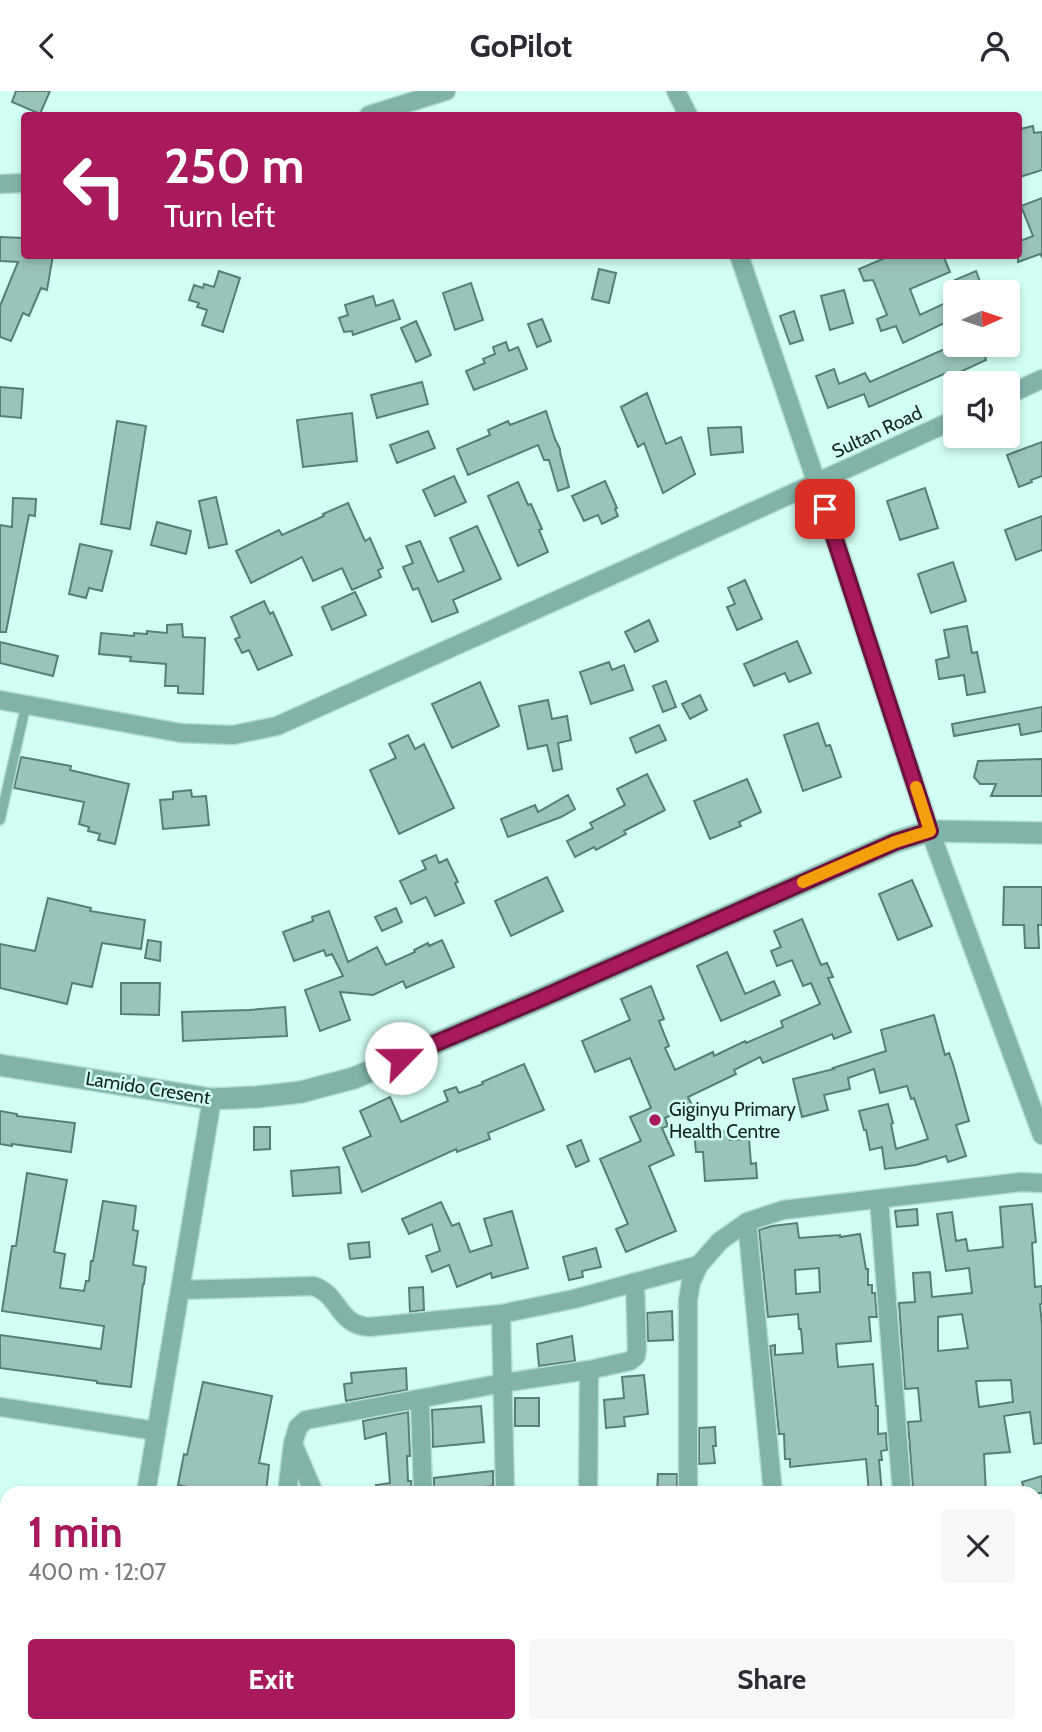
<!DOCTYPE html>
<meta charset="utf-8">
<style>
:root{--surface:#fff;--page:#f7f7f7;--text:#2b2b33;--muted:#7c7c81;--accent:#a81a5c}
body{margin:0;font-family:Cabin,sans-serif;background:var(--page);color:var(--text);height:100vh;display:flex;flex-direction:column;font-size:26px;white-space:nowrap}
*{box-sizing:border-box;margin:0}
p{font-size:23px;color:var(--muted)}
.icon{flex:none;width:38px;height:38px;fill:none;stroke:currentColor;stroke-width:2;stroke-linecap:round;stroke-linejoin:round}
.map{position:relative;flex:1;overflow:hidden}
.drawer{position:absolute;left:0px;top:1395px;width:1043px;height:247px;display:flex;flex-direction:column;background:var(--surface);border-radius:21px 21px 0 0;box-shadow:0 4px 10px #0003}
.drawer>*{flex:none}
.hud{position:absolute;left:21px;top:21px;width:1001px;height:147px;border-radius:7px;box-shadow:0 4px 10px #0003;background:#a81a5c;color:#fff;overflow:hidden}
.needle{width:46px;rotate:87deg}
.fabs{position:absolute;left:943px;top:189px;display:grid;gap:14px}
.fabs a{display:grid;place-items:center;width:77px;height:77px;border-radius:7px;background:var(--surface);box-shadow:0 4px 10px #0003;font-size:35px}
.pin{position:absolute;display:grid;place-items:center;width:60px;height:60px;color:#fff;margin:-30px;border-radius:14px;box-shadow:0 4px 10px #0006}
.me{position:absolute;width:77px;margin:-38px;rotate:67deg;stroke-linejoin:round;filter:drop-shadow(0 0 5px #0008)}
.turn{display:flex;align-items:center;gap:24px;height:147px;padding:0 28px;font-size:32px}
.turn .icon{width:91px;height:91px;stroke-width:2.5}
.turn b{display:block;font-size:49px;line-height:60px}
.round{display:grid;place-items:center;flex:none;width:74px;height:74px;border-radius:7px;background:var(--page)}
.headline{display:flex;align-items:center;justify-content:space-between;height:119px;padding:0 28px}
h1{font-size:42px;font-weight:800;line-height:52px;color:var(--accent)}
.button{display:flex;gap:14px;margin-top:auto;padding:14px 28px}
.button a{flex:1;height:80px;border-radius:7px;background:var(--accent);color:#fff;font-size:28px;font-weight:800;line-height:80px;text-align:center}
.button a+a{background:var(--page);color:var(--text)}
header{display:flex;justify-content:space-between;align-items:center;height:91px;padding:0 28px;background:var(--surface);font-size:32px;font-weight:800}
.map>svg:first-child{display:block}
</style>
<header><svg class="icon" aria-label="back" viewBox="0 0 24 24"><path d="M15 5l-7 7 7 7"/></svg>GoPilot<svg class="icon" aria-label="person" viewBox="0 0 24 24"><circle cx="12" cy="8" r="4"/><path d="M4 21q1-7 8-7t8 7"/></svg></header>
<div class="map">
<svg width="1042" height="1641" viewBox="0 0 1042 1641">
<rect width="100%" height="100%" fill="#d2fff4"/>
<path fill="#99c4ba" stroke="#567f76" stroke-width="2" fill-rule="evenodd" d="M16,0H50L40,23L12,11Z
M1033,35L1034,42L1042,41V79L1020,86L1018,78V48H1021L1020,38Z
M1042,107V166L1040,163L1018,171V151L1033,145L1021,115Z
M0,146L24,147V164H53L47,199L41,197L29,225L23,222L11,250L0,246V215L18,171L0,170Z
M892,164H943L950,181L910,198L920,224L956,207V254H1009L985,265L986,269L960,281L964,292H951L946,282L869,316L864,303L828,317L816,285L834,278L839,293L865,282L870,291L954,254L944,232L903,252L896,235L881,240L877,228L887,224L873,189L864,190L859,178Z
M599,178L616,182L609,212L592,208Z
M219,180L240,187L223,241L202,234L207,219L197,216L199,212L189,209L194,194L203,197L204,193L214,196Z
M976,180L984,201H962L955,189Z
M471,192L483,229L455,239L443,202Z
M844,199L853,232L830,239L821,205Z
M373,205L376,215L393,209L400,228L353,244L352,240L344,241L339,227L348,224L345,214Z
M794,220L803,249L790,253L780,225Z
M542,228L551,250L537,256L528,233Z
M416,230L431,264L416,271L401,237Z
M506,251L509,260L518,256L527,278L474,299L466,280L485,272L483,268L495,263L493,256Z
M422,291L428,313L377,327L371,304Z
M0,296L23,298L21,327L0,325Z
M647,302L666,353L681,346L695,383L663,402L644,352L638,356L621,316Z
M546,320L555,348L560,358V361L569,396L558,400L549,369H544L538,354L468,384L457,358L490,344L488,339L508,330L510,334Z
M352,322L357,370L303,376L297,329Z
M117,330L146,335L130,438L101,433Z
M741,336L743,361L711,364L708,337Z
M428,340L435,357L397,372L390,354Z
M1042,351V385L1031,389L1032,391L1019,396L1007,364Z
M454,385L466,411L435,425L423,399Z
M605,390L617,417L615,418L618,425L602,433L598,424L584,430L572,405Z
M518,391L528,414L531,413L542,438L539,439L548,461L518,475L488,405Z
M925,397L938,437L900,449L887,410Z
M216,406L227,453L209,457L199,410Z
M13,407L36,408L35,425L29,424L6,541H0V434L12,436Z
M348,412L365,450L370,447L383,477L378,479L381,486L352,499L342,477L313,490L302,466L251,492L236,460L279,439L282,444L324,425L323,423Z
M1042,425V459L1016,469L1005,439Z
M157,431L191,440L186,463L151,454Z
M477,435L501,488L453,509L458,521L432,531L418,497L413,499L403,476L413,472L406,455L420,450L438,491L464,480L450,447Z
M80,453L112,460L102,500L89,497L86,507L69,503Z
M953,471L966,510L931,522L918,483Z
M745,489L762,528L737,539L727,516L735,513L728,497Z
M355,501L366,524L332,539L322,516Z
M264,510L270,523L273,521L292,564L258,579L249,559L242,562L235,548L240,546L231,526Z
M649,529L658,550L635,561L625,541Z
M182,533L183,546L205,547L203,603L178,602V595H165L166,573L130,570L131,566L99,563L101,542L134,545V542L147,543V540L167,542V534Z
M967,535L972,562L977,561L985,601L967,604L964,584L939,588L936,569L949,566L944,539Z
M797,550L811,582L789,591L785,582L754,595L744,573Z
M0,551L58,565L53,585L0,572Z
M609,571L612,579L624,574L633,599L591,613L580,581Z
M666,590L676,616L663,621L653,595Z
M480,591L499,635L452,657L432,613Z
M700,604L707,619L690,628L682,613Z
M548,609L552,628L567,625L571,649L558,652L562,678L553,680L547,654L528,658L519,615Z
M1042,616V640L1021,644L1019,633L954,645L952,633Z
M818,632L826,655L830,654L841,686L803,700L784,644Z
M659,634L666,649L636,662L630,647Z
M408,644L415,658L424,653L454,717L399,743L370,679L396,667L389,653Z
M21,666L71,675L70,679L129,693L115,753L98,749L100,743L88,740L89,736L79,733L84,711L14,697Z
M1042,668V705H991L996,693H980L974,686L978,670Z
M647,683L665,719L624,740L626,743L596,759L594,756L575,766L567,750L593,737L590,732L625,714L617,698Z
M747,688L761,721L739,731L741,735L710,748L694,710Z
M191,699L192,706L206,705L209,734L163,738L160,709L173,708V701Z
M568,704L575,718L561,726L508,746L501,728L535,714L538,721Z
M436,764L439,772L447,768L458,791L455,792L464,812L435,825L426,806L411,813L400,790L426,778L422,770Z
M547,786L563,820L511,845L495,810Z
M912,789L932,835L898,849L879,803Z
M1004,796H1042V834H1038L1039,857H1025L1024,834H1003Z
M48,807L91,817L90,820L145,829L141,858L102,852L92,896L72,892L67,913L0,897V853L35,860Z
M396,817L402,831L382,840L375,826Z
M329,820L348,871L377,856L386,874L415,861L414,859L428,852L429,855L442,849L454,876L406,897L403,890L373,904L340,901L350,929L320,940L305,899L343,885L332,863L326,865L324,859L294,870L283,841L313,830L312,826Z
M802,828L821,874L827,872L833,886L828,887L851,941L834,948L832,943L763,972L760,966L734,979L736,983L688,1006L692,1014L665,1027L668,1035L662,1037L674,1064L649,1075L676,1140L626,1161L616,1138L628,1133L600,1068L641,1050L630,1026L651,1017L630,967L595,981L582,950L630,929L621,908L651,895L664,928L659,930L669,955L665,957L675,979L713,961L714,965L745,950L746,952L783,936L781,930L820,913L811,892L803,895L792,869L777,875L771,860L781,856L774,840Z
M148,849L161,851L160,870L145,867Z
M727,861L745,903L774,890L780,904L721,930L697,875Z
M121,892H160L159,924L121,923Z
M285,916L287,945L183,950L182,921L249,919Z
M934,924L945,964L949,962L953,973L969,1030L956,1034L966,1065L948,1071L946,1065L916,1074L885,1078L882,1056L870,1059L866,1039H864L859,1020L888,1013L893,1032L891,1033L896,1058L928,1048L914,1007L911,1008L907,995L880,1002L874,978L848,987L850,998L824,1004L828,1019L802,1026L793,988L834,978L833,977L886,960L881,939Z
M524,973L544,1019L488,1042L490,1048L457,1061L456,1058L362,1101L343,1057L371,1045L360,1020L390,1006L401,1031L448,1010L444,1000L456,996L459,1002L483,993L482,991Z
M0,1020L17,1023V1025L75,1032L71,1061L12,1053V1055L0,1053Z
M254,1036H270V1058L254,1059Z
M729,1040L730,1049L749,1048L751,1073L756,1072L757,1087L705,1090L703,1061H696L694,1042Z
M581,1049L589,1070L576,1076L567,1055Z
M339,1076L341,1102L293,1105L291,1080Z
M27,1082L67,1089L54,1161L65,1163L60,1197L84,1200L86,1190H89L91,1170H93L103,1110L136,1115L133,1139L138,1140L133,1174L146,1176L144,1193H143L131,1296L97,1292V1290L0,1277V1244L101,1258L104,1235L2,1220L12,1155H16Z
M441,1111L452,1135L459,1132L470,1161L492,1154L484,1128L512,1120L528,1177L492,1187L491,1182L457,1196L449,1174L432,1181L426,1165L440,1160L432,1133L409,1143L402,1128Z
M1032,1113L1036,1151L1032,1152L1035,1196L1042,1195V1213H1040L1042,1234V1352L1034,1353L1030,1321L1004,1325L1010,1361L984,1363L986,1402H936V1400H930V1397L913,1398L908,1331L921,1330L918,1297L905,1298L899,1212L915,1211L913,1182L930,1181L932,1206L972,1202L969,1177L946,1180L937,1123L952,1121L956,1150L966,1148L968,1160L1003,1156L1000,1116ZM962,1223L968,1257L938,1260V1226ZM1011,1289L1013,1311L979,1316L976,1290Z
M917,1118L918,1134L897,1136L895,1120Z
M797,1132L799,1147L840,1144V1146L860,1143L866,1178H868V1194H872V1202H875L877,1226H869L871,1250L836,1253L838,1276L873,1273L876,1315H878V1343L886,1342L887,1359L881,1360L882,1369H879L882,1402H869L866,1368L790,1376V1368H785L784,1343H779L770,1255L775,1254V1264L803,1262L801,1238H799L798,1223L768,1226L759,1139L772,1135ZM819,1177L820,1201L796,1203L795,1179Z
M369,1151L370,1166L350,1168L348,1153Z
M596,1157L601,1176L582,1180L583,1186L569,1189L563,1166Z
M423,1196L424,1219L410,1221L409,1197Z
M672,1220L673,1249L648,1250L647,1222Z
M572,1245L575,1270L539,1275L537,1253Z
M406,1277L407,1299L346,1310L344,1293L352,1292L351,1282Z
M644,1284L648,1323L624,1326L625,1335L606,1337L604,1309L624,1307L622,1286Z
M203,1291L272,1305L259,1372L269,1374L266,1402H196V1398L178,1394L184,1363L187,1364Z
M515,1307H539V1335H515Z
M481,1315L484,1351L433,1356L432,1319Z
M408,1321L410,1365H407L408,1390H411L412,1402H377L376,1394L390,1392L386,1342L365,1348L363,1330Z
M715,1336L716,1355H713L715,1372L699,1373V1337Z
M493,1380V1395L434,1402V1387Z
M658,1383H677V1402H657Z
M1042,1385V1402H1025L1022,1391Z"/>
<g fill="none" stroke-linecap="round" stroke-linejoin="round">
<defs>
<path id="service" d="M0,729L26,614"/>
<path id="minor" d="M676,0L688,24
M369,24L446,0
M0,93L24,92
M739,164L817,393L930,740L1042,1044
M1008,304L1042,288
M0,609L181,642L233,644L277,635C504,533 730,432 956,328
M879,1108L902,1402
M747,1131L773,1402
M180,1199L313,1195C340,1203 337,1234 369,1236L501,1223L574,1208L699,1174
M501,1223L505,1402
M420,1308L423,1402
M0,1316L156,1340
M294,1355L314,1402
M146,1402L212,1008
M287,1402L293,1352L298,1336L306,1329L503,1292L589,1279L630,1270L636,1265L637,1258L635,1191
M588,1402L589,1279
M688,1402V1209L691,1191L699,1174L720,1150L747,1131L783,1119L1021,1091L1042,1092
M1036,1462H1042
M590,1634V1641
M690,1634V1641
M797,1634V1641
M919,1634L920,1641
M102,1641L104,1634
M266,1641L267,1634
M363,1641V1634
M505,1641V1634"/>
<path id="tertiary" d="M0,974L212,1008L257,1006L301,1001L354,987L542,907L895,751L930,740L1042,742"/>
</defs>
<use href="#service" stroke="#b3dcd2" stroke-width="12"/>
<use href="#minor" stroke="#b3dcd2" stroke-width="21"/>
<use href="#tertiary" stroke="#b3dcd2" stroke-width="24"/>
<use href="#service" stroke="#81b4a9" stroke-width="9"/>
<use href="#minor" stroke="#81b4a9" stroke-width="18"/>
<use href="#tertiary" stroke="#81b4a9" stroke-width="21"/>
</g>
<g fill="none" stroke-linecap="round" stroke-linejoin="round">
<defs>
<path id="route" d="M401,967L542,907L895,751L930,740L825,418"/>
</defs>
<use href="#route" stroke="#6d113c" stroke-width="18"/>
<use href="#route" stroke="#a81a5c" stroke-width="12"/>
<path stroke="#f59e0b" stroke-width="12" d="M803,791L895,751L930,740L916,696"/>
</g>
<circle fill="#a81a5c" stroke="#d2fff4" stroke-width="2.5" cx="655" cy="1029" r="7"/>
<g text-anchor="middle" dominant-baseline="central" stroke-width="5" stroke-linejoin="round" paint-order="stroke">
<g font-size="19" fill="#132420" stroke="#d2fff4">
<text transform="translate(877 341) rotate(-25)">Sultan Road</text>
<text transform="translate(148 997) rotate(9)">Lamido Cresent</text>
</g>
<g font-size="19" fill="#132420" stroke="#d2fff4" text-anchor="start">
<text x="669" y="1018">Giginyu Primary<tspan x="669" dy="22">Health Centre</tspan></text>
</g>
</g>
</svg>
<div class="fabs">
<a><svg class="needle" viewBox="-14 -14 28 28"><path d="M0-13l5 13h-10z" fill="#e53935"/><path d="M0 13l5-13h-10z" fill="#7c7c81"/></svg></a>
<a><svg class="icon" aria-label="sound" viewBox="0 0 24 24"><path d="M4 9h4l5-4v14l-5-4H4zM17 9q2 3 0 6"/></svg></a>
</div>
<div class="pin" style="left:825px;top:418px;background:#d93025"><svg class="icon" aria-label="arrive" viewBox="0 0 24 24"><path d="M6 21V4h12l-3 4 3 4H6"/></svg></div>
<svg class="me" style="left:401px;top:967px" viewBox="-20 -20 40 40"><circle r="19" fill="#fff"/><path d="M0-13L10 11 0 6-10 11z" fill="#a81a5c"/></svg>
<div class="hud">
<div class="turn"><svg class="icon" aria-label="left" viewBox="0 0 24 24"><path d="M17 20v-9H6M10 6l-5 5 5 5"/></svg><div><b>250 m</b>Turn left</div></div>
</div>
<section class="drawer">
<div class="headline"><div><h1>1 min</h1><p>400 m · 12:07</p></div><a class="round"><svg class="icon" aria-label="close" viewBox="0 0 24 24"><path d="M6 6l12 12M18 6L6 18"/></svg></a></div>
<div class="button"><a>Exit</a><a>Share</a></div>
</section>
</div>
